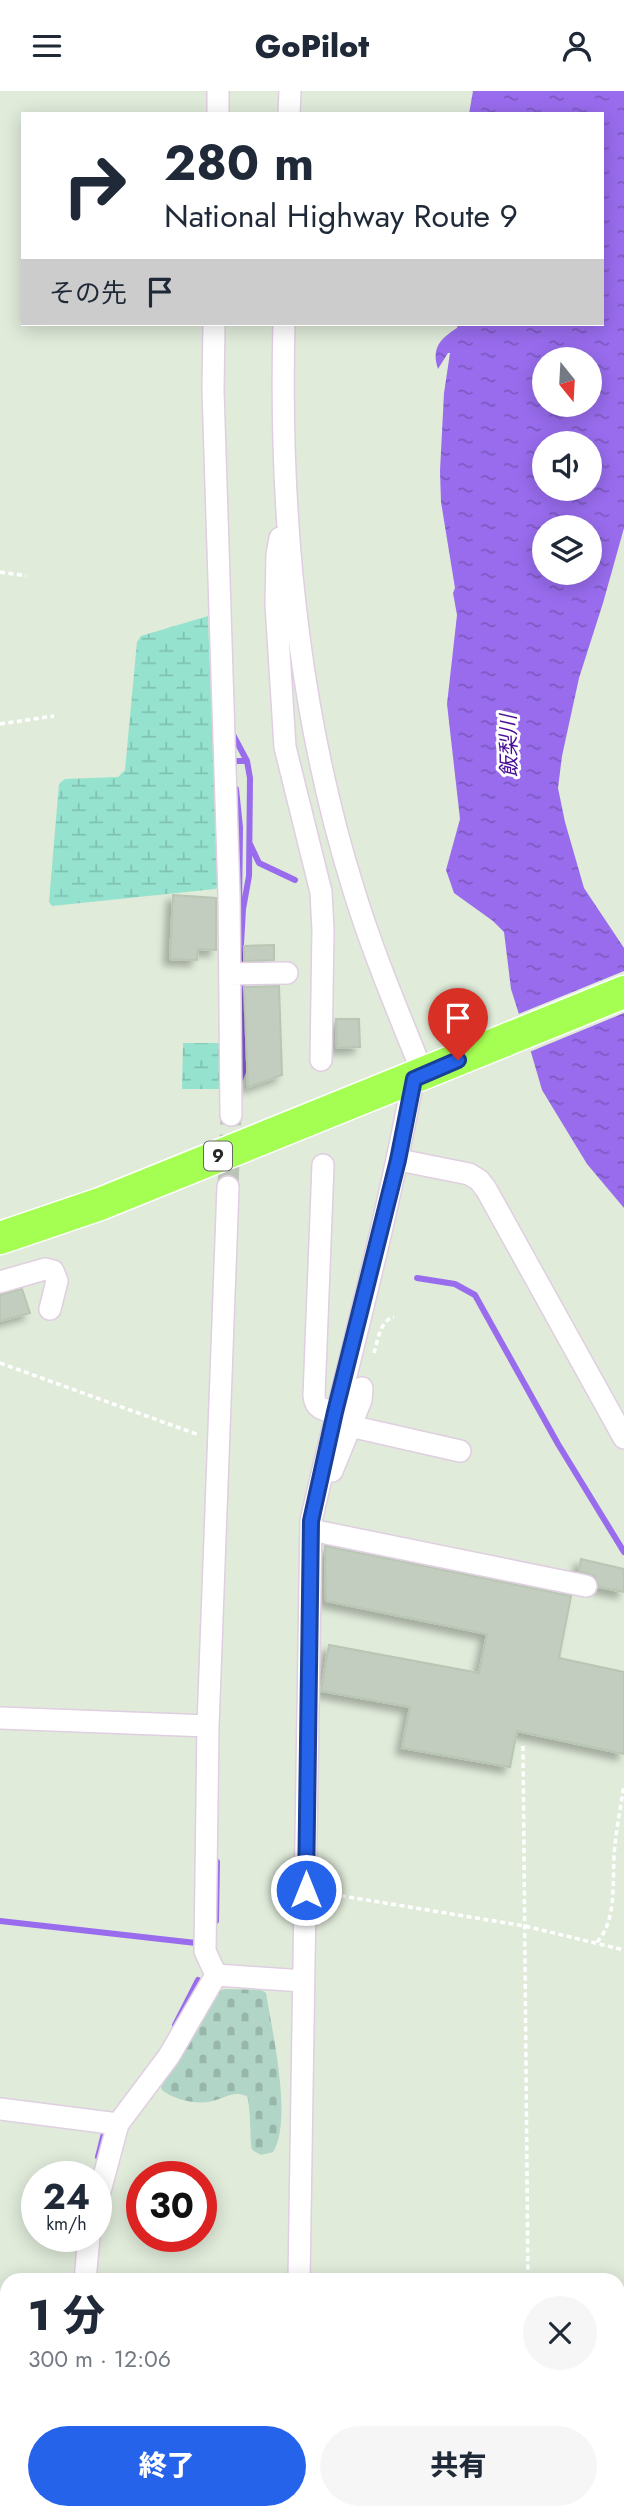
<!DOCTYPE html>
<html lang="ja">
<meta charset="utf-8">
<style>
:root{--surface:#fff;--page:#f6f6f7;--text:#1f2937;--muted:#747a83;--accent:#2563eb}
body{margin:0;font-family:Jost,"Noto Sans JP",sans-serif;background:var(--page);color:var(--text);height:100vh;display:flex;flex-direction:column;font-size:26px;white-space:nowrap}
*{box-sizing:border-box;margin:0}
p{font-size:23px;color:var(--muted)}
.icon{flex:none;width:38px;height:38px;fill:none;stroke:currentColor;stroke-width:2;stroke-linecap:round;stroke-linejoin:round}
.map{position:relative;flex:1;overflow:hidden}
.drawer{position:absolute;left:0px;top:2182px;width:625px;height:247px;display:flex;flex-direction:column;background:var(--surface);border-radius:21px 21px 0 0;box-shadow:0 4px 18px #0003}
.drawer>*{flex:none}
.guide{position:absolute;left:21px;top:21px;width:583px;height:214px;border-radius:0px;box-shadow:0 4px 18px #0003;background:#fff;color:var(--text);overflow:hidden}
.needle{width:46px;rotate:162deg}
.fabs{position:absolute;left:532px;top:256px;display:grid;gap:14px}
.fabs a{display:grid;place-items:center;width:70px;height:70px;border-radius:50%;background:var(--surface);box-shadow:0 4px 18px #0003;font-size:35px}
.speed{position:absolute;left:21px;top:2070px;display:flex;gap:14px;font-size:35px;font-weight:700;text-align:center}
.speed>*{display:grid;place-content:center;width:91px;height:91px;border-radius:50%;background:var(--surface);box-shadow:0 4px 18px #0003;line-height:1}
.speed small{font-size:18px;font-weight:400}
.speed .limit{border:10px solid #d22;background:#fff;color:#111}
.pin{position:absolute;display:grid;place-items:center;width:60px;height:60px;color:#fff;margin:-72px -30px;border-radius:50% 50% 50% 0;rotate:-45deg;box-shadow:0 0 7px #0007}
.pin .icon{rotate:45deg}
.me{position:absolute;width:77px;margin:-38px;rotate:0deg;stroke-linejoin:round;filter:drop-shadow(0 0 5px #0008)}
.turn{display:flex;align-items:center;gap:24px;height:147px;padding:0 28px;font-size:32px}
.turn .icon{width:91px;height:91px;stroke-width:2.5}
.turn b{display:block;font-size:49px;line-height:60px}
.then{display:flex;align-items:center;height:66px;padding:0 28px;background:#0003;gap:14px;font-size:26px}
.round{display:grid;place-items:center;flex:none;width:74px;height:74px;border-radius:37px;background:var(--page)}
.overview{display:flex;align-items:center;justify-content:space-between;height:119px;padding:0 28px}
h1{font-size:42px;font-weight:800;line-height:52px}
.cta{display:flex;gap:14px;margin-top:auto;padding:14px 28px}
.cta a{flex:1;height:80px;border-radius:42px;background:var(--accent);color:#fff;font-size:28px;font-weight:800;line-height:80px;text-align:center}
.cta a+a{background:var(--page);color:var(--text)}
header{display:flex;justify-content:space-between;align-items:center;height:91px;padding:0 28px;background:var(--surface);font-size:32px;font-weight:800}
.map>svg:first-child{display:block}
</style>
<header><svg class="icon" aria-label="menu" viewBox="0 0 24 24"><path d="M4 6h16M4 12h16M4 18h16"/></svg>GoPilot<svg class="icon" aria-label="person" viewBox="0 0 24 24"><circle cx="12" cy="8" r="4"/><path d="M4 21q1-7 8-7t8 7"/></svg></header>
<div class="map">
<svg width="624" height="2428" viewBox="0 0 624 2428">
<defs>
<pattern id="wetland-marsh" width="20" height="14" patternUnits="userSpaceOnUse" patternTransform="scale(1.75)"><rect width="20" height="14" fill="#95e2ce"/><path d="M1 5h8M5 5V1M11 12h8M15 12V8" fill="none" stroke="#80c2b1"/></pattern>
<pattern id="cemetery-stones" width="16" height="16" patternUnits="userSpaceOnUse" patternTransform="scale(1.75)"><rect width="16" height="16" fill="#b1d5c6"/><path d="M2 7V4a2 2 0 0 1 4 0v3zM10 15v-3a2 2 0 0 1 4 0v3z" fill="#98b7aa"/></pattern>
<pattern id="water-ripples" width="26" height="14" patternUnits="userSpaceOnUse" patternTransform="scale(1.75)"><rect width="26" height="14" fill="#996cee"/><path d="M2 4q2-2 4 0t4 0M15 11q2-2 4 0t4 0" fill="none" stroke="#7d59c1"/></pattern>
<filter id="shadow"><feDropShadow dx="-6" dy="6" stdDeviation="3.5" flood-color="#0004"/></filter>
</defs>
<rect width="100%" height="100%" fill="#e0ebda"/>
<path fill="url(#wetland-marsh)" d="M208,525L218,796L215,798L52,815L49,811L59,693L65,688L118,686L125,679L137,551L141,545Z
M183,952H226V998H182Z"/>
<path fill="url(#cemetery-stones)" d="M224,1898L261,1899L266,1902C272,1940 293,2029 273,2061L261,2064C259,2063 253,2060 252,2058C250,2055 251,2016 247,2005C234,2000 228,2005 216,2009C200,2015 174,2009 162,1999L161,1996L218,1901Z"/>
<path fill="url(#water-ripples)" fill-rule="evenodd" d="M473,0H624V437L603,512L579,587L562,665L558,697L565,731L584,797L624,857V899L524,939L511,898L504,841L493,830L454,802L446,779L460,728L447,613L457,524L453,502L455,497L441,411L440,380L444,302L450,262H448L438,278C431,257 440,248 457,237L458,233H602V23H469ZM544,268H590V313H544ZM544,352H590V397H544ZM544,436H590V481H544Z
M624,903V1117L587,1073L542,999L526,944Z"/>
<path fill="#e0ebda" d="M624,880V922L527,962L516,924Z"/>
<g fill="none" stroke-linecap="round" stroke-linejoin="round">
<path stroke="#996cee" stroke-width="6" d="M231,640L247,670L250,687L249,785L243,818L241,853L243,981L239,991
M233,676L235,670H247
M236,698L240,736L239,819
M250,753L259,772L295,789
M233,1096L235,1068
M417,1187L455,1193L475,1204L558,1353L624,1461
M0,1830L196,1852
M216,1830L217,1771
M175,1934L198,1889
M98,2066L105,2038"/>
</g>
<path fill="#c3cdbf" stroke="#b8c6b3" stroke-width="2" filter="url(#shadow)" d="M173,804L216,807V859L198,858L197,869L170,868Z
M274,854V869L244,870V855Z
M279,895L282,984L248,996L244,896Z
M336,928H359L360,956L337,957Z
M22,1198L30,1222L0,1230V1204Z
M325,1455L571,1505L559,1567L624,1581V1663L517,1640L510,1676L402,1657L410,1616L321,1600L329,1554L479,1582L487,1543L326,1510Z
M581,1468L624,1478V1501L599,1496L594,1485L579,1480Z"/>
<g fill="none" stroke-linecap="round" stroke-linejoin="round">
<path stroke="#bbc4b6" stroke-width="21" stroke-dasharray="21 10" stroke-linecap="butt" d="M228,1096L231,1024"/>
<defs>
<path id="minor" d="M218,23V0
M289,23L290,0
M214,233L213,299L229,804L231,1024
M284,233C279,423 297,618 354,800C373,862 399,923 423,983
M280,447L277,464L276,513L285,656L321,801L323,839L321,969
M230,883L287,882
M399,1069L469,1083L479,1089L486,1098L624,1347
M323,1074L314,1305C315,1318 324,1319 336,1321
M0,1191L45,1178L53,1180L57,1190L50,1218
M350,1335L460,1360
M332,1380L361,1309L362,1297
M311,1439L586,1495
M0,1627L208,1635L205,1860L216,1884
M208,1635L228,1096
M0,2018L118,2033
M96,2115L118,2033L169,1965L216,1884L303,1890
M85,2189L89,2146
M299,2189L311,1430C345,1282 386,1136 413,988
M63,2428V2422
M294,2428V2422"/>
<path id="highway" d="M0,1147L100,1113L624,901"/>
</defs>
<use href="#minor" stroke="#dfcfe1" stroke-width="24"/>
<use href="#highway" stroke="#fff" stroke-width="35"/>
<path stroke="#fff" stroke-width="3.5" stroke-dasharray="5 3.5" stroke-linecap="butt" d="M0,481L26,485
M0,633L54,625
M374,1262C378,1249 380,1229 394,1226
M0,1272L199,1344
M523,1655L528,2189
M324,1802L525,1835L624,1859
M597,1851C619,1827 611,1784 615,1754C617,1734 621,1714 624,1694
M531,2422V2428"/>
<use href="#minor" stroke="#fff" stroke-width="21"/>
<use href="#highway" stroke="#a5fe52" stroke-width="32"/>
</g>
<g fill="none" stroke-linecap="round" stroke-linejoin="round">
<defs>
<path id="route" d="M306,1799L311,1430L335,1321L398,1069L414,988L458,969"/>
</defs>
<use href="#route" stroke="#184099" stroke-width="18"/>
<use href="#route" stroke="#2563eb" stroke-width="12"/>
</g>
<g text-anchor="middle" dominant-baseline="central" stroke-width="6" stroke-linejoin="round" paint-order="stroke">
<rect fill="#fff" stroke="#686868" stroke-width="2" x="204" y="1050.5" width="28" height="29" rx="5"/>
<g font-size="18" font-weight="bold" fill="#282828">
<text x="218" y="1065">9</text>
</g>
<g font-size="21" font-style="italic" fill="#480d97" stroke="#fff">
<text transform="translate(509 655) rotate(-91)">飯梨川</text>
</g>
</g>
</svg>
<div class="fabs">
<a><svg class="needle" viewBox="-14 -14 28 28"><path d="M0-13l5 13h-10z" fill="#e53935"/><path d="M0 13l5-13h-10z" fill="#747a83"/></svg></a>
<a><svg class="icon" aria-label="sound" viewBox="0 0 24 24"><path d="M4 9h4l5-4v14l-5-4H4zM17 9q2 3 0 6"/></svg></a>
<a><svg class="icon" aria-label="layers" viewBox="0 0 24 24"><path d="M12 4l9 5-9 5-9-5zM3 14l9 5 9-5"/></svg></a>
</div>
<div class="speed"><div>24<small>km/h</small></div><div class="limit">30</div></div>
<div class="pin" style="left:458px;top:969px;background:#d93025"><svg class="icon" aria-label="arrive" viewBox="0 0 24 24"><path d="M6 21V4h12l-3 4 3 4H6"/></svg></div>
<svg class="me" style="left:306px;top:1799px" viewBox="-20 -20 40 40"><circle r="17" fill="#2563eb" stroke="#fff" stroke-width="3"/><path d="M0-11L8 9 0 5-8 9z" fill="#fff"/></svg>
<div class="guide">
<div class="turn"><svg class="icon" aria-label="right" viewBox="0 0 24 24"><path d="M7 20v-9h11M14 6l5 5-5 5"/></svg><div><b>280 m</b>National Highway Route 9</div></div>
<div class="then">その先<svg class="icon" aria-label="arrive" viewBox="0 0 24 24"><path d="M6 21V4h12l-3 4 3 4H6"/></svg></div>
</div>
<section class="drawer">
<div class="overview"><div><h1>1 分</h1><p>300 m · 12:06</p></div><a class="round"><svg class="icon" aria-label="close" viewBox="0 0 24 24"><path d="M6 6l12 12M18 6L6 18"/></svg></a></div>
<div class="cta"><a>終了</a><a>共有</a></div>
</section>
</div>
